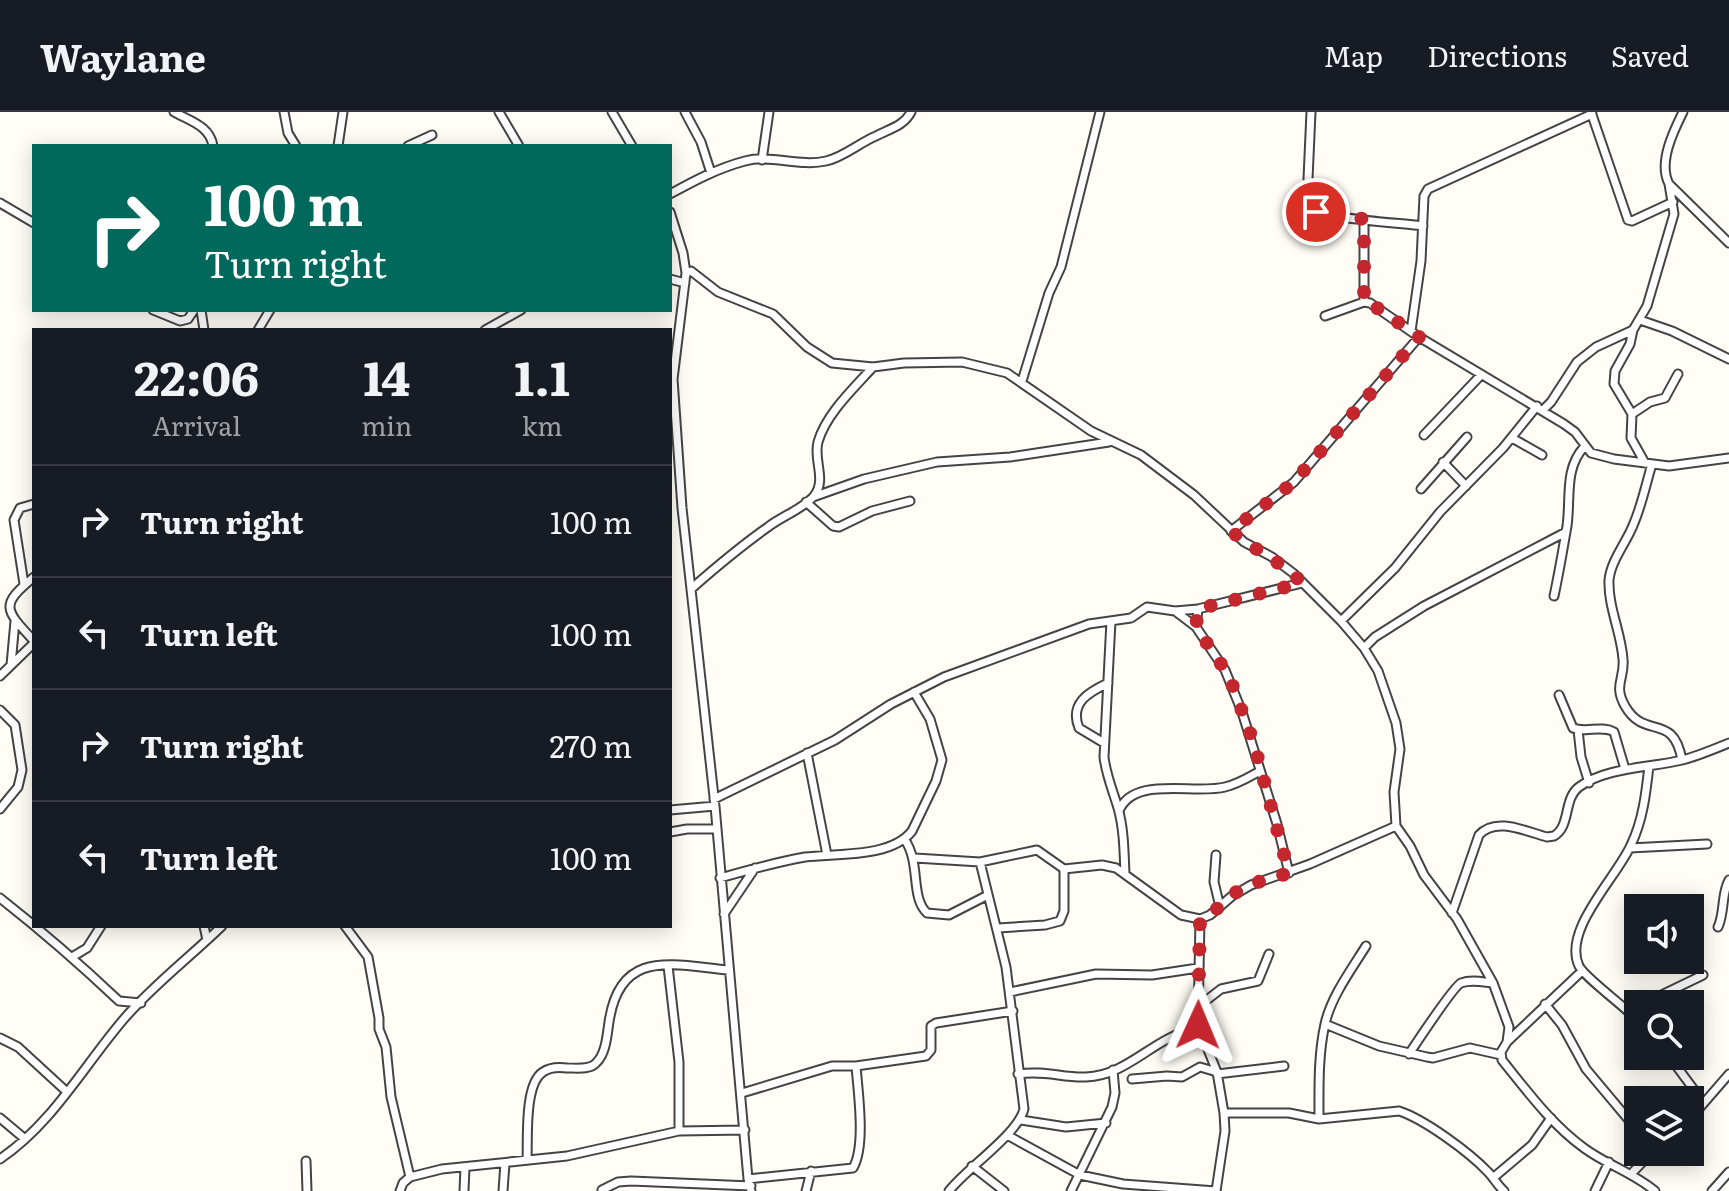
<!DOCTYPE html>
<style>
:root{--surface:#171b24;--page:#20242c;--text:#f1f3f6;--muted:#9ea1a6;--line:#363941}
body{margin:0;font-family:Literata,serif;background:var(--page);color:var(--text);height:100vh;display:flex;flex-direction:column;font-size:30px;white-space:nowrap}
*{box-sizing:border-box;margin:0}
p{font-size:26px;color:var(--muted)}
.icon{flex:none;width:44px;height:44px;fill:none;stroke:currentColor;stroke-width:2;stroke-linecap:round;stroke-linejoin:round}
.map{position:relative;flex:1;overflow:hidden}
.side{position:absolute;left:32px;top:216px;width:640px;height:600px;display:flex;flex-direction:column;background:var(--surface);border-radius:0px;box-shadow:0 4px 20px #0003}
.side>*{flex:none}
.hud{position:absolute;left:32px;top:32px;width:640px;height:168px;border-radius:0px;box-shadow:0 4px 20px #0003;background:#00695c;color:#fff;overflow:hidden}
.tools{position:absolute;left:1624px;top:782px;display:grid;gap:16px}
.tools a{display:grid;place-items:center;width:80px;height:80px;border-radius:0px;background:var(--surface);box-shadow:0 4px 20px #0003;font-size:40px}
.pin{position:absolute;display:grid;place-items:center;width:68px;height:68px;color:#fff;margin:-34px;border:4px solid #fff;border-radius:50%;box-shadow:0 2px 8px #0007}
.me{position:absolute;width:88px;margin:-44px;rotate:1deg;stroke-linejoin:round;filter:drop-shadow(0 0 6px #0008)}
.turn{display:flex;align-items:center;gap:28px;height:168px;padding:0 40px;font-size:36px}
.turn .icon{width:104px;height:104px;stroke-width:2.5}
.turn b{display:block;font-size:56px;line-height:68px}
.eta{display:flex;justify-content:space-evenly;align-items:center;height:136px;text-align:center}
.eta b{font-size:48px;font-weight:700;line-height:56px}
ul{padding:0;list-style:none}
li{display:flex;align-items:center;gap:24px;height:112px;padding:0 40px;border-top:2px solid var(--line)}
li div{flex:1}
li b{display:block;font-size:30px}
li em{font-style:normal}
header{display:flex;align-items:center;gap:48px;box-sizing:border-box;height:112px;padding:0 40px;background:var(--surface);border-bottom:2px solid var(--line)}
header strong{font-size:38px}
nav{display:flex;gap:44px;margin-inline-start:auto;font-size:28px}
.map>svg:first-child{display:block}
</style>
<header>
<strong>Waylane</strong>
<nav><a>Map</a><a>Directions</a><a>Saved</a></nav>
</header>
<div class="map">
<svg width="1729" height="1079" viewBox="0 0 1729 1079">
<rect width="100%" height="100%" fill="#fffdf5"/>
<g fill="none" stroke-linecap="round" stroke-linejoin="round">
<defs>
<path id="minor" d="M174,0C190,9 210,14 213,34
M284,0L288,21L296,34
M499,0L519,34
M612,0L632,34
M685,0L701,30L711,61
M1311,0L1308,67L1312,96C1324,107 1401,111 1423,114
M1591,0L1628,108L1632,109L1673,90
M1683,0C1673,20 1658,51 1669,72L1729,131
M338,34L343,0
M408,34L432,23
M762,48L769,0
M670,82C694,69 718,56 745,49C770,42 799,55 826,49C844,45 859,31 876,24C889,17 904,14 911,0
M0,91L34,111
M670,100L683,141L686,161L673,267L682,396L715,694L748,1067L751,1079
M686,161L691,159L718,180L773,202L807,235L832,251L873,255L904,251L962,250L1007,261L1091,319L1141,343L1194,383L1244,430L1272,445L1293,461L1341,509L1364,536L1378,559L1396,611L1400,637L1394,680L1396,714L1410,734L1424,763L1457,807L1493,871L1509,915L1507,930L1501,940L1502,948C1527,979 1552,1013 1584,1036C1607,1053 1632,1060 1655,1079
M670,167L685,171
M1364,190V107
M153,198L180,209L188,207L194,198
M201,198L204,218
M1325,204L1364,190L1370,191L1419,225L1564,312L1575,320L1591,341L1614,347L1669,354L1729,346
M1640,208L1672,219L1729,247
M258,218L270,198
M485,218L521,198
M1633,218L1630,232L1615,259L1614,272L1632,302L1631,326L1645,351
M1411,219L1421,149L1424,84L1428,77L1592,2
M1022,269L1049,181L1061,155L1100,0
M1543,298L1551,290L1577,250L1596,235L1633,218L1647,194L1674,102L1669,72
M1632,302L1650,290L1665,286L1678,262
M1424,323L1481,263
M1512,326L1542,343
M1443,350L1466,374
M1652,352C1646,372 1642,392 1634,411C1627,430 1611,448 1609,468C1608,495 1621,520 1623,547C1625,567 1613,573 1625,594C1645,629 1673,599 1682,648
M1421,377L1467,325
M813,385L864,367L937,350L1010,345L1109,330
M806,390L833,414L839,415L872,399L910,389
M1231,419L1294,370L1419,225
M34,465C0,493 4,497 34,529
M24,472L14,408L20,396L34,392
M691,477C716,455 741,434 768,415C782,404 803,397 814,384C827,368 813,348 818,330C826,302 854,276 873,255
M1554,484C1559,461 1563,437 1567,414C1571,386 1564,357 1584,335
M1198,497L1196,515L1225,558L1242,600L1277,712L1289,761
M1175,499L1196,515
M1111,509L1104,645C1106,663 1113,679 1118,696C1124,717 1124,740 1125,762
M1341,509L1395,456L1440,400L1503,336L1537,294
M1364,536L1375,525L1424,494L1566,420
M11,553L15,509
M0,564L34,531
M1559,583L1573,616C1586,621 1602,613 1614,620L1625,657
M0,598L15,613L22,658L18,675L0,697
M1578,618L1581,645L1589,671
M1104,631L1079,616C1069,591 1089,580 1108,571
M807,641L827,743
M714,687L835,628L891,592L944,565L1089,512L1131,506L1147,495L1175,499L1198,497L1302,471
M670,698L715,694
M1119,699C1133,663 1194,683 1225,675C1238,672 1249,665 1260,659
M670,720L687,717H716
M905,728C921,752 910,785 927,801L949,803L988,783
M1630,736L1707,732
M1216,743L1214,770L1220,795
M915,746L980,750L1037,738L1064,757L1102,753L1116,756L1181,803L1200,807L1210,803L1232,784L1251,773L1310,752L1396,714
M720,766C748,758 777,750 805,745C837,741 891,746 912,719L936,669L942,648L930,607L914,580
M0,786C42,819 81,853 119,889L141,891
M1452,801L1479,723C1496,704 1527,720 1547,725L1554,724C1571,714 1563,687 1579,675C1606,655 1650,656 1682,648C1698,644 1714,637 1729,631
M724,802L755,756
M1200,807L1198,913L1217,960L1224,1001L1225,1019L1216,1079
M204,814L207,828
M345,814L368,845L379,906V917L386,935L391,985L410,1065
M1718,815C1725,800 1721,782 1729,768
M998,816L1045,813L1060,809L1064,799V757
M72,845L87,836L101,814
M668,854L679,950V1019
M1010,880L1096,862L1152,863L1198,856
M1545,892L1562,913L1586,957L1638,1019
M1643,892L1703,863
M1199,894L1221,877L1258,869L1269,842
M1638,909C1626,895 1585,866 1579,854C1562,818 1617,765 1631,733C1643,708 1646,681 1649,654
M1325,912L1379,934L1427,945L1433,946L1470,936L1501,943
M0,926L18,935L67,980
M1508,929L1582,859
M1409,942C1417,930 1454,874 1461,871C1471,867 1483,870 1493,871
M1669,944L1703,990
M1018,962C1046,958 1062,966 1086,965C1117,964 1139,943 1164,929C1175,923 1187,918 1198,913
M1217,962L1284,954
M1132,967L1167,964L1182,965L1200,955L1217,960
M742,981L832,954H856L926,944L931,938V914L936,911L1013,899
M1224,1001H1289L1319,1007L1399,999C1424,1007 1469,1040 1488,1060C1494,1066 1497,1073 1504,1079
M0,1006L25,1027
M1319,1007C1319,976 1318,943 1325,912C1331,885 1351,858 1366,834
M1690,1007L1729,962
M1021,1008L1066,1015L1106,1011
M1007,1023L1080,1063L1123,1072L1216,1079
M0,1047C52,1012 83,955 123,908C151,875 190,845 222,814
M527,1048C528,1027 524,972 543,960C550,955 559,955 567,956C576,956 590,958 596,951C606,942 607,923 609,910C620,836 672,853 729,858
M306,1049L307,1079
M972,1054L1004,1079
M1632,1061L1652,1040
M1493,1066L1532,1033L1551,1006
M748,1067L853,1056C866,1034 858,980 856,954
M602,1078L618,1070L631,1069L751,1074
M400,1079L403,1071L410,1065L442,1057L567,1044L679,1019L745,1018
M464,1079L465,1055
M503,1079L505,1051
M806,1079L811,1059
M949,1079C968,1055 1018,1022 1024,997L1006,855L980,750
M1071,1079L1112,995L1115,981L1113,958
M1595,1079L1609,1050
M1712,1079L1729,1060"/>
</defs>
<use href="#minor" stroke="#444" stroke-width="11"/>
<use href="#minor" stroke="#fff" stroke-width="7"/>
</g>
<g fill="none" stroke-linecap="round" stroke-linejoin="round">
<path stroke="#c4262e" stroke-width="14" stroke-dasharray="0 25.2" d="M1198,913L1200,807C1214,802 1221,792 1232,783C1249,771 1269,767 1289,761L1254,632L1232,572L1225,558L1196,515L1198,497L1302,471C1281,449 1254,438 1231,419L1294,370L1419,225L1370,191L1364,190V107L1316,100"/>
</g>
</svg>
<div class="tools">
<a><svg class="icon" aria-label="sound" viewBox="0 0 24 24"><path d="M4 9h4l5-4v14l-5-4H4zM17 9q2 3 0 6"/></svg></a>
<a><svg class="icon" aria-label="search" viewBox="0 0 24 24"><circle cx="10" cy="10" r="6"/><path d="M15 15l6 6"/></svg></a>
<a><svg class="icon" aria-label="layers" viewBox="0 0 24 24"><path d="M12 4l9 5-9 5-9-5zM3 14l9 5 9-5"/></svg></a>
</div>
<div class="pin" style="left:1316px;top:100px;background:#d93025"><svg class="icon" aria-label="arrive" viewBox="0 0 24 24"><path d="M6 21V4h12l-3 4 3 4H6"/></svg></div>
<svg class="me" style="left:1198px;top:913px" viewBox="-20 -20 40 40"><path d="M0-17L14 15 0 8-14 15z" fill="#c4262e" stroke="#fff" stroke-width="4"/></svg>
<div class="hud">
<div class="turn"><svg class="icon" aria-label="right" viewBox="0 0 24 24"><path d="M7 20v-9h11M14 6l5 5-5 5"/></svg><div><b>100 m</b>Turn right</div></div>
</div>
<section class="side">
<div class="eta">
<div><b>22:06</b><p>Arrival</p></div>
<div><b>14</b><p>min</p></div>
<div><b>1.1</b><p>km</p></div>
</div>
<ul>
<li><svg class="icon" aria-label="right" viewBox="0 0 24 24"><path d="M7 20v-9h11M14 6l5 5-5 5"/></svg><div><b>Turn right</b></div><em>100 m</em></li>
<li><svg class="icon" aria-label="left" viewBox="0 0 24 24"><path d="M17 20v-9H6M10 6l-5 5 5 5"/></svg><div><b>Turn left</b></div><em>100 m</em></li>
<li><svg class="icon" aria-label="right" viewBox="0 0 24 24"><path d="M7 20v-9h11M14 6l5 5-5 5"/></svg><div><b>Turn right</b></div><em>270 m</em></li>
<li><svg class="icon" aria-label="left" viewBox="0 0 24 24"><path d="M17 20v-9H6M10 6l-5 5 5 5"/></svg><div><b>Turn left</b></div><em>100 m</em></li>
</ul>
</section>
</div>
